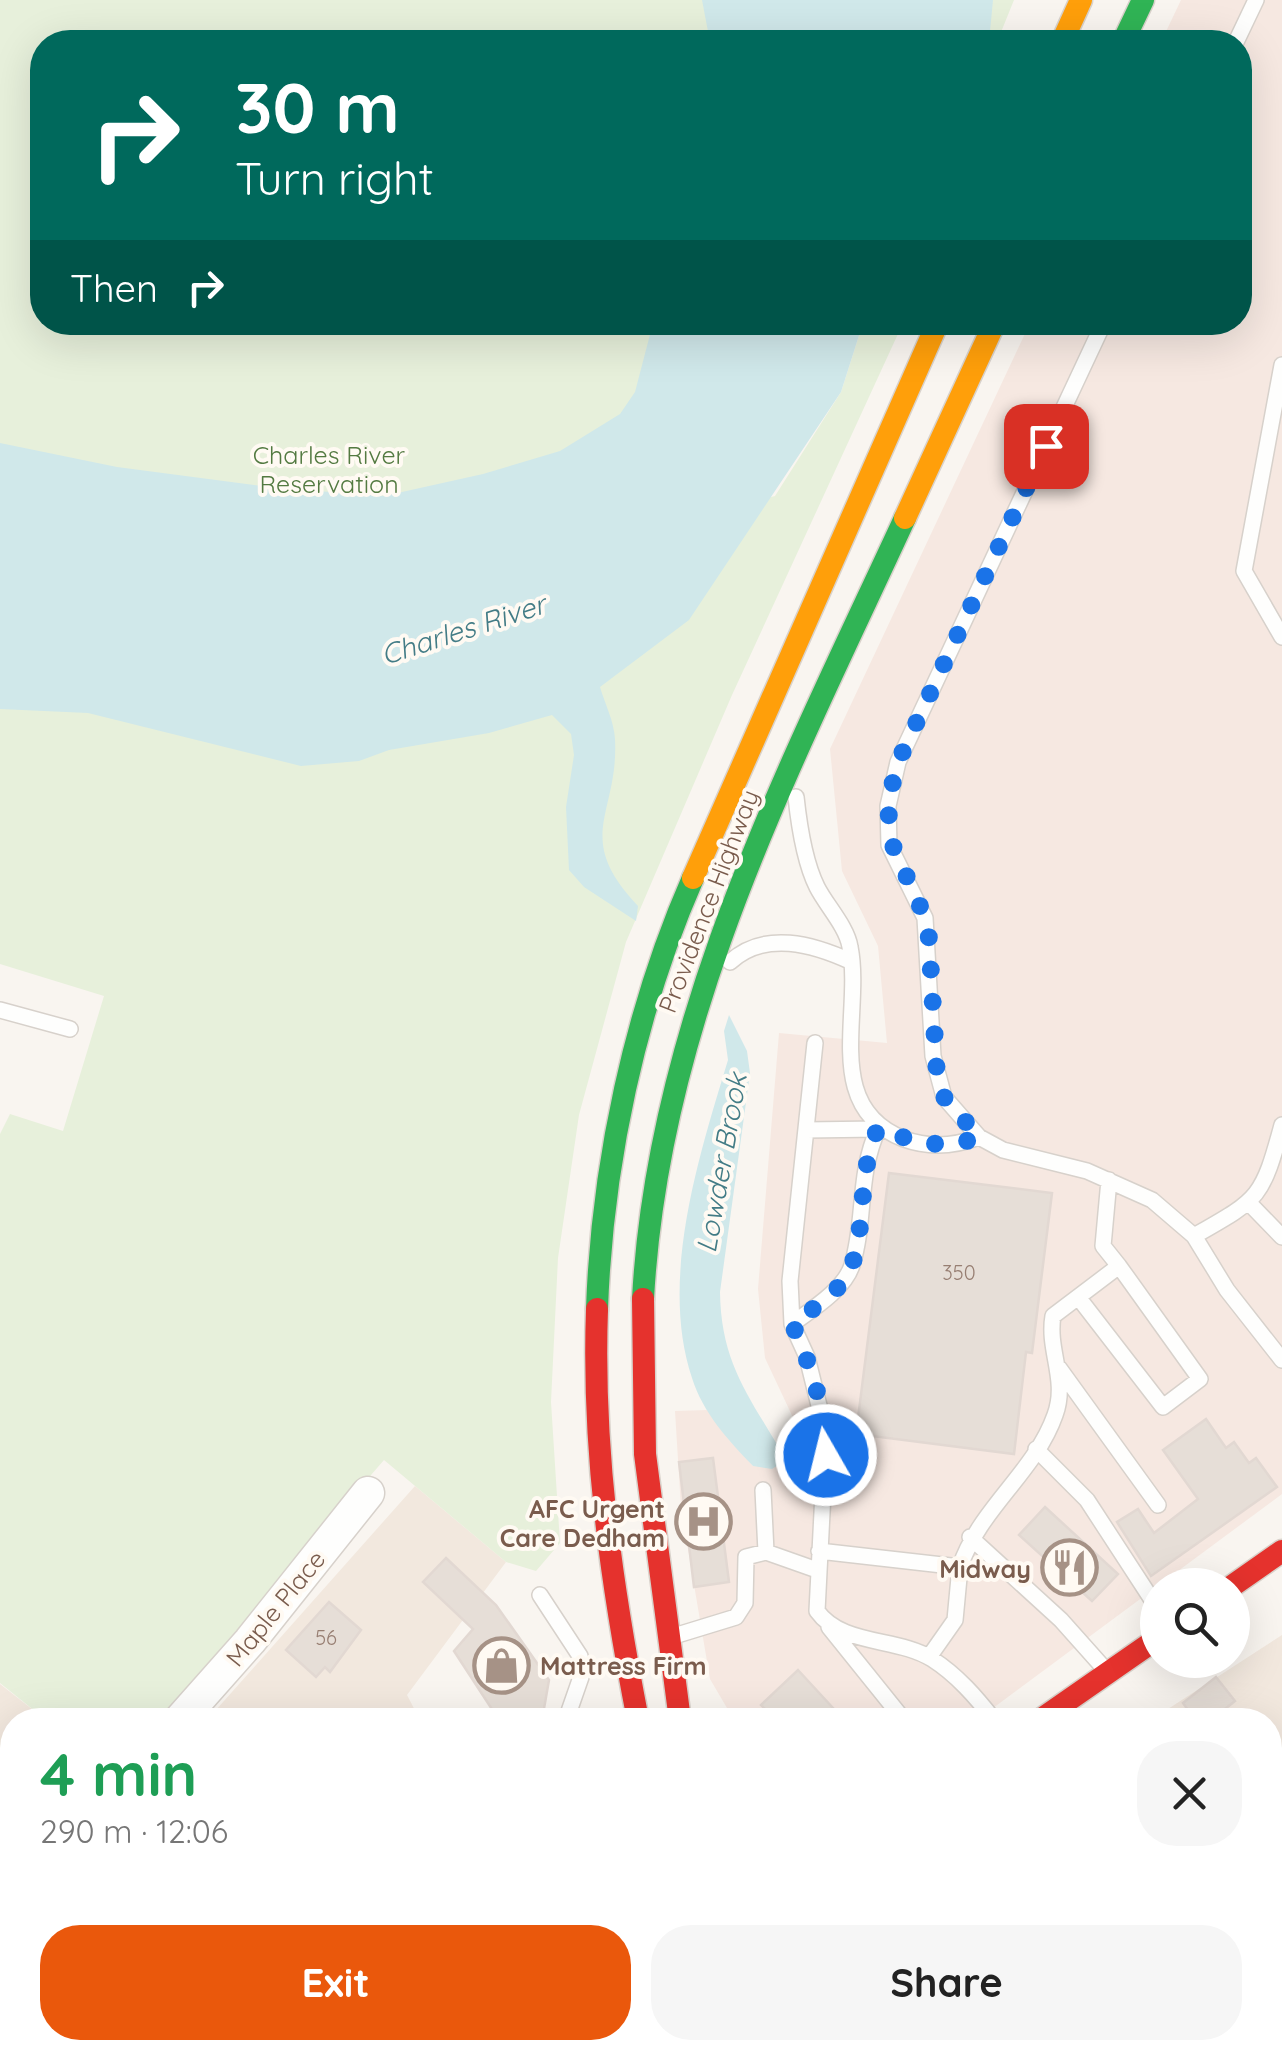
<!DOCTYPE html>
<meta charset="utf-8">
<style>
:root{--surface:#fff;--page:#f6f6f6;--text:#222;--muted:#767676;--accent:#ea580c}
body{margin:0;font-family:Quicksand,sans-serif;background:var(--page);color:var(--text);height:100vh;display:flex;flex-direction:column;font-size:38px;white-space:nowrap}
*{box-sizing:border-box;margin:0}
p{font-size:32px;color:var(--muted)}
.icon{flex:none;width:55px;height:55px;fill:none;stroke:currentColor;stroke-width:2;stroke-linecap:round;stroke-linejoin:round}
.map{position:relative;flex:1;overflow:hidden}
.drawer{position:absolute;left:0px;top:1708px;width:1282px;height:352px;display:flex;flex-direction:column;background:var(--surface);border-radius:40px 40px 0 0;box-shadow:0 10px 40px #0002}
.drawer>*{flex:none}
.top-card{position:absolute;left:30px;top:30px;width:1222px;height:305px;border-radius:40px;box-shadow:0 10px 40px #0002;background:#00695c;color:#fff;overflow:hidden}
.buttons{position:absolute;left:1140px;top:1568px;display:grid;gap:20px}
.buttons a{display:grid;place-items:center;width:110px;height:110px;border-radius:50%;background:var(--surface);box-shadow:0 10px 40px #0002;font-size:50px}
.pin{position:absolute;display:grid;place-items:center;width:85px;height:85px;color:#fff;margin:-42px;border-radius:20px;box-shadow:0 5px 15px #0006}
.me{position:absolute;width:110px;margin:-55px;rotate:352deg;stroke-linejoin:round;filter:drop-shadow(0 0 8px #0008)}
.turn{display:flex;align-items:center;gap:35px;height:210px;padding:0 40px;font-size:45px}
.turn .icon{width:130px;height:130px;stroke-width:2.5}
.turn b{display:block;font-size:70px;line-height:85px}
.then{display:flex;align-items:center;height:95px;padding:0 40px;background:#0003;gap:20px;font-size:38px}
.round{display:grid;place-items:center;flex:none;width:105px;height:105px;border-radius:40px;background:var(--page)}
.overview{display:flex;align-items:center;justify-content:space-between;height:170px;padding:0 40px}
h1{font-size:60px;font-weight:700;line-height:75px;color:#1e9e55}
.cta{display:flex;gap:20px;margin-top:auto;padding:20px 40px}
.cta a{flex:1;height:115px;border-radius:40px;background:var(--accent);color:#fff;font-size:40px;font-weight:700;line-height:115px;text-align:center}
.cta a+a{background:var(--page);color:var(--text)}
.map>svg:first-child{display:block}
</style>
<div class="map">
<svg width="1282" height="2059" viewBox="0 0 1282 2059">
<rect width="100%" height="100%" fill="#f9f5f0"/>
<path fill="#f2e8de" d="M415,1486L506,1562L407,1695L420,1720H207Z
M1282,1635V1777L1270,1782V1720H1151Z
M0,1684L46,1720H12V1886L0,1900Z
M1282,1842V2059H994L999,2048H1270V1847Z
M12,1939V2048H131L121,2059H0V1953Z"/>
<path fill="#f6e8e1" d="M1181,0H1282V1494L977,1720H734L710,1679L681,1508L675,1411L707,1410L753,1466L793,1467L796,1424L765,1358L758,1289L779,1033L887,1043L878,946L842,871L830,749L1030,323L1240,322V42H1161Z
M131,2048H301L310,2059H121Z
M834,2048H933L929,2059H827Z"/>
<path fill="#e7f0db" d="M0,0H825L816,42H42V322L761,323L680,459L0,559Z
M934,0H1014L997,42H933Z
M863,323H903L732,695L626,942L579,1115L558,1258L551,1402L560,1543L536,1571L506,1562L384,1460L159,1720H46L0,1683V1134L10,1114L63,1131L104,996L0,964V687L775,496L841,392Z"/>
<path fill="#d0e8ea" d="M702,0H993L989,42H710Z
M653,323H863L841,392L689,620L600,687C605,704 614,721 615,739C619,815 572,836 638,906L636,921L584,887L569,870L566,807L574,755L571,734L552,715L489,733L389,750L359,761L301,766L88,713L0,709V443L117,467L277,488L384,496L483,474L560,451L620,414L635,392Z
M729,1015L747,1051L750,1073L720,1292C721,1366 751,1398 786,1460L772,1469L753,1466C728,1440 703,1413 692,1378C659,1279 699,1156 728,1060L724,1031Z"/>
<path fill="#e6ded7" stroke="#e2d8d2" stroke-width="2.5" d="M889,1173L1052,1193L1032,1353L1026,1352L1014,1454L856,1434Z
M1206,1419L1226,1448L1234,1442L1249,1463L1256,1458L1277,1487L1151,1576L1117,1522L1138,1509L1154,1533L1198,1499L1163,1450Z
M713,1458L729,1582L694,1587L679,1462Z
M1045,1507L1118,1574L1092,1601L1019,1535Z
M446,1558L496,1605L549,1680L542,1720H499L454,1651L473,1629L423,1582Z
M329,1602L361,1630L330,1672L325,1667L316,1677L286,1650Z
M798,1670L844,1720H776L761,1705Z
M1216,1677L1235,1701L1211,1720H1195L1183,1703Z"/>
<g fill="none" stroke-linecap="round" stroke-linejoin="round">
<defs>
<path id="lane" d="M1236,42L1256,0
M1104,322L898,762L888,806L889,845L925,918L933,1056L944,1097L979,1137L1003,1150L1087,1171L1152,1200L1194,1236L1227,1290L1282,1360
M1282,365L1244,571L1282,637
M796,797C799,825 804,861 817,887C826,905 847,927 850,947C863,1013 821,1107 904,1139C929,1148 955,1146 979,1137
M730,962C765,930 813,944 852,962
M0,1010L70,1029
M815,1043L790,1281L792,1324L807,1357L826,1434L817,1611C842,1646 897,1637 932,1659C957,1675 976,1697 994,1720
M1250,1204L1282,1237
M1194,1236C1259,1199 1262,1199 1282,1125
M1078,1297L1163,1407L1200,1379L1119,1266
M792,1324C811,1310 845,1289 852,1265C866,1219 857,1176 878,1129L806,1130
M1059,1368L1158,1505
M1036,1449L1087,1500L1158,1609
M970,1537L1061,1620L1102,1666
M819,1551L960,1567C979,1509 1035,1472 1055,1415C1068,1380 1047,1350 1053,1316L1119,1266L1103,1246L1109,1180
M766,1552L817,1570
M540,1595L580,1656L581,1677L566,1720
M829,1627L903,1719
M674,1636L736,1617L745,1603L746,1557L766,1552L763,1490
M929,1657L955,1620L960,1567
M335,2048L343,2059"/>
<path id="street" d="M180,1720L250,1641L368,1493
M0,1923L12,1909
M483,2048L491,2059"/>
<path id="fast" d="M1123,42L1143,0
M643,1299C658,1018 789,769 905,518
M597,1309C602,1164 635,1010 693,878
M629,2048L649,2059
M693,2048L695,2059
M959,2059L964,2048"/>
<path id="slow" d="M1062,42L1081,0
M905,518L995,322
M693,878L938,322
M1270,1813L1282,1808
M794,2059L797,2048"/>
<path id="jam" d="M643,1299L645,1454L680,1720
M597,1309C592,1449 611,1582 638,1720
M1232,1586L1282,1551
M1040,1720L1158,1638
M737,2048L738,2059
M543,2059L547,2048"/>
</defs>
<use href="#lane" stroke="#d7d1cb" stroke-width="18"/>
<use href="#street" stroke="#d7d1cb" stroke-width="35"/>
<use href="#fast" stroke="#d9d2cb" stroke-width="25"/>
<use href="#slow" stroke="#d9d2cb" stroke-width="25"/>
<use href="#jam" stroke="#d9d2cb" stroke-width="25"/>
<use href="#lane" stroke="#fefefd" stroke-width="15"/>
<use href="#street" stroke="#fefefd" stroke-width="32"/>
<use href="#fast" stroke="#30b455" stroke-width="22"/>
<use href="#slow" stroke="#ff9f0a" stroke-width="22"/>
<use href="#jam" stroke="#e5322d" stroke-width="22"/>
</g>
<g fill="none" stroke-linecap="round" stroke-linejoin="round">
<path stroke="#1a73e8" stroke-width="18" stroke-dasharray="0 32.4" d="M826,1455C826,1411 811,1365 792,1324C811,1310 845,1289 852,1265C867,1219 857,1176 878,1128C913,1142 943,1151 979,1137L944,1097L937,1076L929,938C913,858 870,859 898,762L1046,446"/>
</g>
<defs>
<symbol id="hospital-ring" viewBox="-11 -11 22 22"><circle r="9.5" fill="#fffaf3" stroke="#a69286" stroke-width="1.5"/><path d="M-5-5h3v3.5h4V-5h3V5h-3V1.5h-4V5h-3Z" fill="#a69286"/></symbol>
<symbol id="restaurant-ring" viewBox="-11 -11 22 22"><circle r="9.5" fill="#fffaf3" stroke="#a69286" stroke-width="1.5"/><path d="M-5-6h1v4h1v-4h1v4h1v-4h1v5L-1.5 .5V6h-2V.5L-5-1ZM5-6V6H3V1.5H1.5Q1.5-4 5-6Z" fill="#a69286"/></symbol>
<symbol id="shop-ring" viewBox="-11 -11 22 22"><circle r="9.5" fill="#fffaf3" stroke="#a69286" stroke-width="1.5"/><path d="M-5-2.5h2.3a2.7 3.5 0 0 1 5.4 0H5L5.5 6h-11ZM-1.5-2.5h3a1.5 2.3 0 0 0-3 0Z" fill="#a69286"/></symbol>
</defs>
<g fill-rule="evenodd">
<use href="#hospital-ring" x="672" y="1490" width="63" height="63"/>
<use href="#restaurant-ring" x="1038" y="1536" width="63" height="63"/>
<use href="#shop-ring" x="470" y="1634" width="63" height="63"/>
</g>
<g text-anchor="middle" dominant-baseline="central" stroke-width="8" stroke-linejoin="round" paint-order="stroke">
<g font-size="20" fill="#977e72">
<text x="959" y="1272">350</text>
<text x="326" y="1637">56</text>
</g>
<g font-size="25" fill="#537a41" stroke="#fffaf3">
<text x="329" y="454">Charles River<tspan x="329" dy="29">Reservation</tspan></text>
</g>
<g font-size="25" fill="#7a5c4d" stroke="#fffaf3">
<text transform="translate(708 901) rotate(-69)">Providence Highway</text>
<text transform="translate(275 1608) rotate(-51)">Maple Place</text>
</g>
<g font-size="25" font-weight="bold" fill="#7a5c4d" stroke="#fffaf3" text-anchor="end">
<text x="665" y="1508">AFC Urgent<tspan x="665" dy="29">Care Dedham</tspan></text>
<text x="1031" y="1568">Midway</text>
<text x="540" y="1665" text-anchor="start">Mattress Firm</text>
</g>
<g font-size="28" font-style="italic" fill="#437c86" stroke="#fffaf3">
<text transform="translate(463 629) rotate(-18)">Charles River</text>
<text transform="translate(721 1163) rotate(-80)">Lowder Brook</text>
</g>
</g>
</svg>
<div class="buttons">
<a><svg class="icon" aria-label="search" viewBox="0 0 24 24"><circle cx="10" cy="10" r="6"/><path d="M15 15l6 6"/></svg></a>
</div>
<div class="pin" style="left:1046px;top:446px;background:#d93025"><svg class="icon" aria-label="arrive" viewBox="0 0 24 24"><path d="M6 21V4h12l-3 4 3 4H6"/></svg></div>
<svg class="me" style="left:826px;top:1455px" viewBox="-20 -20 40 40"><circle r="17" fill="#1a73e8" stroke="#fff" stroke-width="3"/><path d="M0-11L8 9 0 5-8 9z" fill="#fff"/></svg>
<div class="top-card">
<div class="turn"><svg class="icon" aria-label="right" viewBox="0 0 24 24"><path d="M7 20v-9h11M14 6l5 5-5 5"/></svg><div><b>30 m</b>Turn right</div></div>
<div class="then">Then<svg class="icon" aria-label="right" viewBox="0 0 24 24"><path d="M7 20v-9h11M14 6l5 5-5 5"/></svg></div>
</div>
<section class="drawer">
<div class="overview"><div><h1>4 min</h1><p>290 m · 12:06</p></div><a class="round"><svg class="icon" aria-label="close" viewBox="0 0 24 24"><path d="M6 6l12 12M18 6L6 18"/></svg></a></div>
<div class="cta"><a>Exit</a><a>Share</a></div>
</section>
</div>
